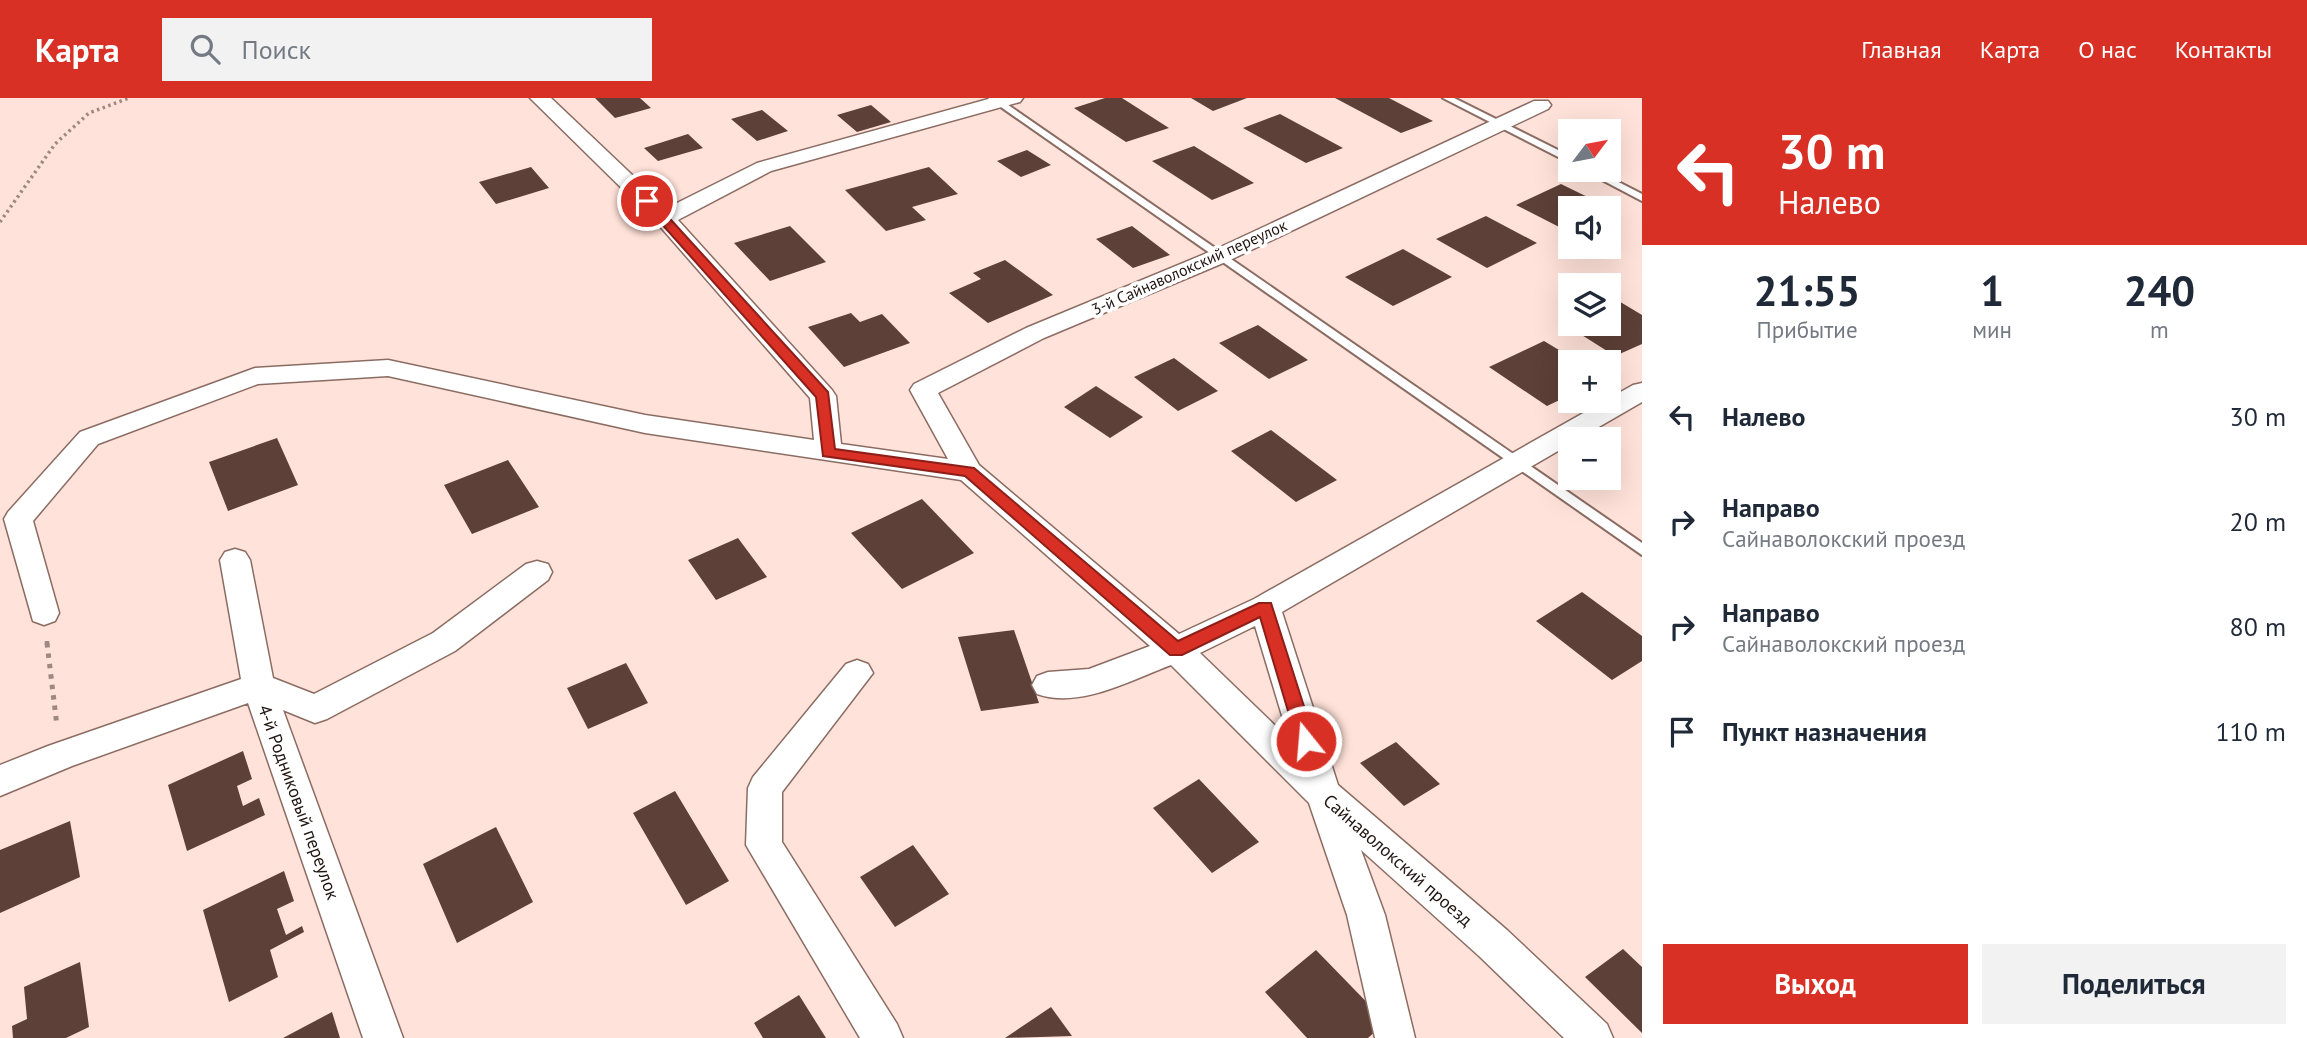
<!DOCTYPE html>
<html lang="ru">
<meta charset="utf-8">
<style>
:root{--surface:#fff;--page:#f2f2f3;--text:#1f2937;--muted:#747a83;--accent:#d93025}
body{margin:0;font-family:"PT Sans",sans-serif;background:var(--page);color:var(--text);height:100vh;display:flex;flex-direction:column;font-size:26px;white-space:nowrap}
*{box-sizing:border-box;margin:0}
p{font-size:23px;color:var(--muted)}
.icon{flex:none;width:38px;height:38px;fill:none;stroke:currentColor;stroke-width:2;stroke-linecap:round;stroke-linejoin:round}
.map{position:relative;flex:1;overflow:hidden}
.panel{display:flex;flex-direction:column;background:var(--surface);width:665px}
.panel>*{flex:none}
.top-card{background:#d93025;color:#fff;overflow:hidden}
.needle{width:46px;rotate:58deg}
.tools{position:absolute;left:1558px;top:21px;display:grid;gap:14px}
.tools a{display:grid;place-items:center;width:63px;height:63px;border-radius:0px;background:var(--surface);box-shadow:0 7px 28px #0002;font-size:35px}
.pin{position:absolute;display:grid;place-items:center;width:60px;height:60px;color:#fff;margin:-30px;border:4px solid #fff;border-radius:50%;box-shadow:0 2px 7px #0007}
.me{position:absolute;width:77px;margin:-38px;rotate:343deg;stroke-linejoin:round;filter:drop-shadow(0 0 5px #0008)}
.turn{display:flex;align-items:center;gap:24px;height:147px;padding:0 21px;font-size:32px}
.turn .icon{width:91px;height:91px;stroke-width:2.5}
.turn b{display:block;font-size:49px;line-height:60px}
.eta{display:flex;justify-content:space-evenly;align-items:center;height:119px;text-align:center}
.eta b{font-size:42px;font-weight:800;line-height:49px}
.button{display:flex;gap:14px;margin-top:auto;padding:14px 21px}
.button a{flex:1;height:80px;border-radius:0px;background:var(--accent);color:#fff;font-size:28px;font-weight:800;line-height:80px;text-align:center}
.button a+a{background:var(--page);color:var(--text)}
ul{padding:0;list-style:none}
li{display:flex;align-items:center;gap:21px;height:105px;padding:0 21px}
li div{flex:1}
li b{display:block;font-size:26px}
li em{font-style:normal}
header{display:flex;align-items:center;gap:42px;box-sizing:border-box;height:98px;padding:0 35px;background:var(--accent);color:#fff}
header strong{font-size:33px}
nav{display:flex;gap:38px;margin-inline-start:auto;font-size:24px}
.search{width:490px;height:63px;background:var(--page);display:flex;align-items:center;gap:18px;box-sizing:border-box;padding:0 24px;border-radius:0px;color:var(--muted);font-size:26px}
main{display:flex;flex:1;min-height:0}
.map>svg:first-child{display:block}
</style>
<header>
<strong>Карта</strong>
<div class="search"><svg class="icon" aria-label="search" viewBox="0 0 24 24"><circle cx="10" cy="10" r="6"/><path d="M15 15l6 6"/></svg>Поиск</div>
<nav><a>Главная</a><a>Карта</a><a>О нас</a><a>Контакты</a></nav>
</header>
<main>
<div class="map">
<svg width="1642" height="940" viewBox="0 0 1642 940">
<rect width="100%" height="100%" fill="#ffe2d9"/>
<path fill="#5d4037" d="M595,0H640L651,10L615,20Z
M1105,0H1122L1169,30L1126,44L1074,10Z
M1191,0H1247L1213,13Z
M1335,0H1389L1433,23L1401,35Z
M871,7L891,24L857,34L837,17Z
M762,12L788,33L757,43L731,21Z
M1280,16L1343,50L1306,65L1243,30Z
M688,36L703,50L658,63L644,50Z
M1194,48L1254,85L1212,102L1152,63Z
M1027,52L1051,67L1021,79L997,63Z
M531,69L549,90L496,106L479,84Z
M929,69L958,96L912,109L926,122L886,133L845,92Z
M1561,86L1610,110H1570V132L1567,133L1516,107Z
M1486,118L1537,145L1487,170L1436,141Z
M790,128L826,164L770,183L734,145Z
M1132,128L1170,157L1133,170L1096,141Z
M1403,151L1452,179L1393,208L1345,179Z
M1005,162L1053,197L988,225L949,195L981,181L973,175Z
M1612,199L1642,217V246L1615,258L1558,222L1570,217V226H1608V201Z
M851,215L860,224L882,216L910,245L844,269L808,229Z
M1258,227L1308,262L1269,281L1219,245Z
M1544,243L1579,264H1570V297L1547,308L1489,269Z
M1174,260L1218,293L1178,313L1134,279Z
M1096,288L1143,319L1110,340L1064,309Z
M1271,332L1337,382L1296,404L1231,353Z
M277,340L298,387L228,413L209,364Z
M508,362L539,409L472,436L444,387Z
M922,401L974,455L902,491L851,435Z
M738,440L767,479L716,502L688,462Z
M1582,494L1642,538V563L1612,582L1536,523Z
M1014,532L1039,605L981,613L958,539Z
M626,565L648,605L588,631L567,590Z
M1396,644L1440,686L1404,708L1360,665Z
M243,653L252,681L237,688L243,708L259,700L265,717L187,753L168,687Z
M1199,681L1259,744L1212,775L1153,710Z
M675,693L729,783L686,807L633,715Z
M70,723L80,779L0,815V752Z
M496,729L533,804L457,845L423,766Z
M913,747L949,796L895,829L860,779Z
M284,773L294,803L277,811L286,837L302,828L304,834L270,852L278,879L229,904L203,812Z
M1623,851L1642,869V935L1585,879Z
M1316,852L1386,924L1368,940H1307L1265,894Z
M80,864L89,929L66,940H13L12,928L27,921L24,889Z
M799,897L826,940H763L754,925Z
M1051,909L1072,938L1005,940Z
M332,914L340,940H283Z"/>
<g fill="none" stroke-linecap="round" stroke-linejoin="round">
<defs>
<path id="lane" d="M988,0H998L1642,445V457Z
M1443,0H1454L1570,58V65Z
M1583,72H1595L1642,96V103Z"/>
<path id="street" d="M530,0H551L667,110L757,65L992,0H1023L1020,4L771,73L678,122L832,292L836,298L841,346L948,361L910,292L914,286L1026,230L1212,153L1534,3H1548L1551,7L1548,11L1228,163L1044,240L938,295L979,367L1179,536L1254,501L1633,287L1642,285V304L1578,341H1570V346L1282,514L1338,687L1507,832L1607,926L1613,940H1564L1479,858L1361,752L1385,817L1415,940H1375L1347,817L1309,705L1171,567C1131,582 1080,611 1037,596L1032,587L1037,578L1048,574L1089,571L1150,548L961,382L645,335L388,278L258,286L98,346L33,423L59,515L55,523L44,527L33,523L4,421L8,414L80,334L255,270L388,262L645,317L814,342L810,300L657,125ZM1255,528L1289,641L1200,555Z
M235,451L245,454L250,462L273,580L314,596L433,535L526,466L537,463L548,466L552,474L548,482L455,553L327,621L315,625L283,612L403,940H363L248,605L72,668L0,698V667L48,648L241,581L220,462L225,454Z
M857,562L868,566L873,575L782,694V744L897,926L903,940H860L746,747L748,690L753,679L846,566Z"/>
</defs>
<use href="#lane" stroke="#8b6c63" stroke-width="4"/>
<use href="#street" stroke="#8b6c63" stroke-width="3"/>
<path stroke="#9e8982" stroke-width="3.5" stroke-dasharray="2.5 3.5" stroke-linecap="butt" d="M0,124L55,46L89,15L129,0"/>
<path stroke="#9e8982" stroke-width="4.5" stroke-dasharray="3.5 5" stroke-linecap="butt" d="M47,543V547"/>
<path stroke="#9e8982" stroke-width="5" stroke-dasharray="4.5 6" stroke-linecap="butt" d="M47,545L57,628"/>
<use href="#lane" fill="#fff" fill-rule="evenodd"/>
<use href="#street" fill="#fff" fill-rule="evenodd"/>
</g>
<path fill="#d93025" stroke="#8d1f18" stroke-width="2" d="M647,99L651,100L828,294L835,351L974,370L1178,543L1259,505H1271L1315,643L1313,648L1306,651L1300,648L1297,643L1260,519L1182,557H1170L965,378L823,358L816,299L643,105L641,103Z"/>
<g text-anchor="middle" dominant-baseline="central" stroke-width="7" stroke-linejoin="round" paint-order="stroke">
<g font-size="16" fill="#211511" stroke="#fff">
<text transform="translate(1189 169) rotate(-24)">3-й Сайнаволокский переулок</text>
</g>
<g font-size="18" fill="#211511" stroke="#fff">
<text transform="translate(299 704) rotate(70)">4-й Родниковый переулок</text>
<text transform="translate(1398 762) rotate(41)">Сайнаволокский проезд</text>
</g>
</g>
</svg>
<div class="tools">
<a><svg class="needle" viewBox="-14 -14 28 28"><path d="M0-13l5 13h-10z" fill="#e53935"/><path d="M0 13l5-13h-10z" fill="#747a83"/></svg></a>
<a><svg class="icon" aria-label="sound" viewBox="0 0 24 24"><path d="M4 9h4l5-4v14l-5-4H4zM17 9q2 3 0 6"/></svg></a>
<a><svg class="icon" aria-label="layers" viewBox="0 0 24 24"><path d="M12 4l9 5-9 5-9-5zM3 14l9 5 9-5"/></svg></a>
<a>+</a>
<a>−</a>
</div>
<div class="pin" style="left:647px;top:103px;background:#d93025"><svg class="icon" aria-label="arrive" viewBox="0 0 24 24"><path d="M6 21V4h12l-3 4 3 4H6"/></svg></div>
<svg class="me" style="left:1306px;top:643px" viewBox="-20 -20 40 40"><circle r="17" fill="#d93025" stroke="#fff" stroke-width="3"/><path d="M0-11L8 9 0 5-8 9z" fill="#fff"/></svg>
</div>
<section class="panel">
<div class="top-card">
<div class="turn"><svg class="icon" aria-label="left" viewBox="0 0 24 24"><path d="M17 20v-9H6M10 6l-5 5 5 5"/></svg><div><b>30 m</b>Налево</div></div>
</div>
<div class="eta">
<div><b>21:55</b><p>Прибытие</p></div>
<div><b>1</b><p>мин</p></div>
<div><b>240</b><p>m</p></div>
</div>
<ul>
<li><svg class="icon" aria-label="left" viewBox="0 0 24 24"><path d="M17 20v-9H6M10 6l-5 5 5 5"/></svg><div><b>Налево</b></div><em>30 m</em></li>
<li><svg class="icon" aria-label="right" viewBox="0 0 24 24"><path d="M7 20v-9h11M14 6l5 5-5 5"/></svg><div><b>Направо</b><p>Сайнаволокский проезд</p></div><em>20 m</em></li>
<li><svg class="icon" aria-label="right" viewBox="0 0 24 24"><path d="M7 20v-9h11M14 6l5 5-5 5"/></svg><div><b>Направо</b><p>Сайнаволокский проезд</p></div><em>80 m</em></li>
<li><svg class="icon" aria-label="arrive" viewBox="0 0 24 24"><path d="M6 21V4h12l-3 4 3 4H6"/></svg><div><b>Пункт назначения</b></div><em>110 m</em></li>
</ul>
<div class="button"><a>Выход</a><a>Поделиться</a></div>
</section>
</main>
